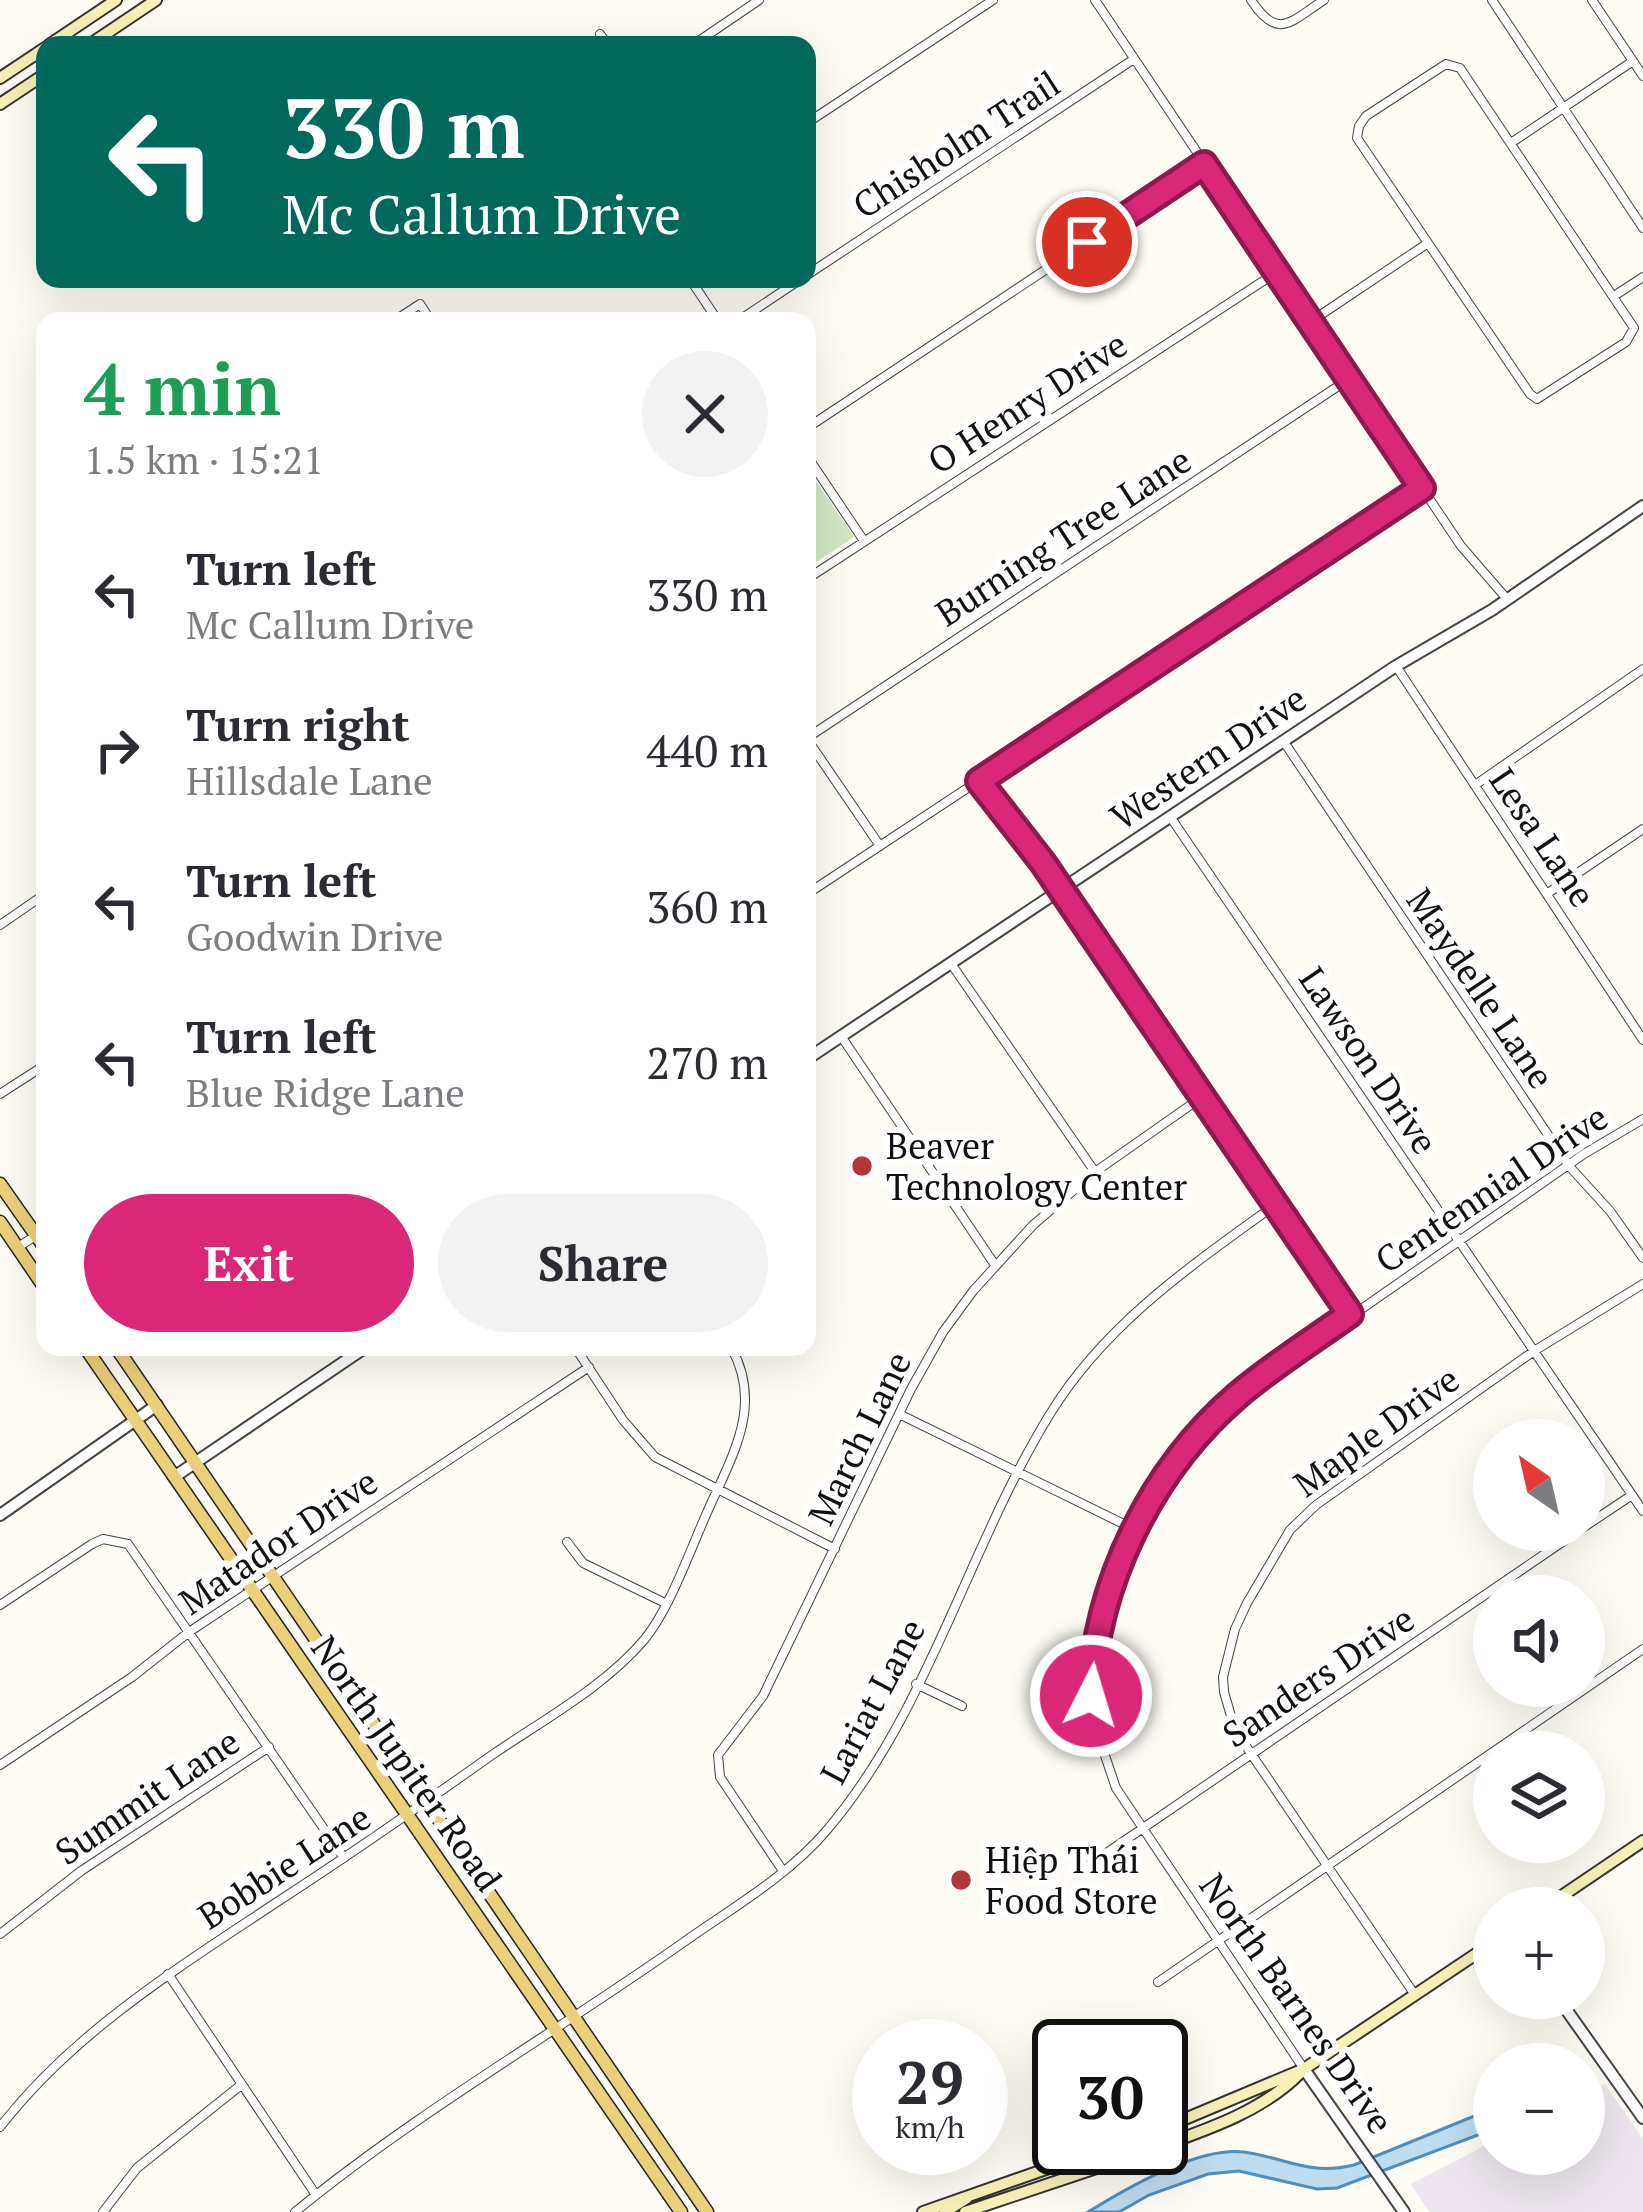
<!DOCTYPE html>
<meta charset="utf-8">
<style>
:root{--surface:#fff;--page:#f2f2f3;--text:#2b2b33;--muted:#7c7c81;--accent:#db2777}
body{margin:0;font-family:"PT Serif",serif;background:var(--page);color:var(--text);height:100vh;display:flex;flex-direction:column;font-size:45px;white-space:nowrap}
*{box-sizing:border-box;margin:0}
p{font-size:39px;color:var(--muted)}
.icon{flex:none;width:66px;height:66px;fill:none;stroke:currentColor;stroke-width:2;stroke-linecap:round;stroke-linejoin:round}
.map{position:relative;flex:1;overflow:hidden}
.details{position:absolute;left:36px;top:312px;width:780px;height:1044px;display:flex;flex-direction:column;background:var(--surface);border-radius:24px;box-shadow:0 12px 48px #0002}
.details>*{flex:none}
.guide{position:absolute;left:36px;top:36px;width:780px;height:252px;border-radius:24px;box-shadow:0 12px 48px #0002;background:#00695c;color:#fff;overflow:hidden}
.needle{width:78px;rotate:326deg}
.buttons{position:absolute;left:1473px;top:1419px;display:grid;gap:24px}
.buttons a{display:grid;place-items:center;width:132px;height:132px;border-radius:50%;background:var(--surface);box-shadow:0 12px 48px #0002;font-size:60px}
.speed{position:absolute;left:852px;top:2019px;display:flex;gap:24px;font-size:60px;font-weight:700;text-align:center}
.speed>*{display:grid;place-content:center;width:156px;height:156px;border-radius:50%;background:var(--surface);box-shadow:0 12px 48px #0002;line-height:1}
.speed small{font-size:30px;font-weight:400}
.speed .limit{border:6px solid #111;border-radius:18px;background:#fff;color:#111}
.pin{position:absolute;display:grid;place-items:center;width:102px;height:102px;color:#fff;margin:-51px;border:6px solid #fff;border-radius:50%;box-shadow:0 3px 12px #0007}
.me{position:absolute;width:132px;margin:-66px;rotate:5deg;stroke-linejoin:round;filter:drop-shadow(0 0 9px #0008)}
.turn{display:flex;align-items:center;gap:42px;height:252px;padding:0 48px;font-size:54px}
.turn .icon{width:156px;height:156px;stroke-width:2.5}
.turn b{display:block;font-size:84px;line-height:102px}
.round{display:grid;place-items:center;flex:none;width:126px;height:126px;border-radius:63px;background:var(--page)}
.headline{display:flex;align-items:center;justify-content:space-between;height:204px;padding:0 48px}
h1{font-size:72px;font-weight:600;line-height:90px;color:#1e9e55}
.action{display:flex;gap:24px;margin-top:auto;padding:24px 48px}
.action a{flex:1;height:138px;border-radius:72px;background:var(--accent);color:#fff;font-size:48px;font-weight:600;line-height:138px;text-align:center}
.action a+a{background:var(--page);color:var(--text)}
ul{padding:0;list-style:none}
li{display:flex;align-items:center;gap:36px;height:156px;padding:0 48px}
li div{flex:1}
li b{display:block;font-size:45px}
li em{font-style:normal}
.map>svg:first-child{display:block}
</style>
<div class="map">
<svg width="1643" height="2212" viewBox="0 0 1643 2212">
<rect width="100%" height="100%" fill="#fefcf5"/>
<path fill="#ede6ee" d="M1605,2084L1643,2139V2212H1429L1411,2184L1494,2141V2154H1584V2095Z"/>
<path fill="#d3e6c1" d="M807,468L854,537L807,568Z"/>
<path fill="#bfddf0" stroke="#4d8fc0" stroke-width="3" d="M1494,2108V2129L1337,2188L1317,2189L1239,2171L1208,2174L1149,2195L1119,2212H1088C1125,2189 1199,2146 1244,2152C1287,2158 1308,2176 1354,2165Z"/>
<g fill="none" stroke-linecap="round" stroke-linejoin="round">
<defs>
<path id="minor" d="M1095,0L1461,546L1507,599
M1251,0C1278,41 1290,22 1324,0
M1492,0L1643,228
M1592,0L1643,76
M600,34L608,45
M693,45L759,0
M1446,64L1460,68L1634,328L1626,342L1537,399L1530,394L1357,138L1359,126L1366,116Z
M807,123L993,0
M1511,143L1633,61
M807,275L1134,59
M690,279L718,321
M1614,296L1643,277
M394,321L420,304L431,321
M738,321L801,279
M1310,322L1428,243
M807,428L1205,164
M807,456L864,541
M807,579L1277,272
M1396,666L1643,1040
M807,738L1349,379
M807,739L880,846
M1284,742L1569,1166L1610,1211L1643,1258
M979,781L1063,891L1350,1314
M1475,785L1643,669
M1171,818L1643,1511
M1548,893L1643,829
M807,894L1422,488
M0,925L45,894
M952,965L1095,1172
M841,1036L995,1265
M0,1094L45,1065
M18,1247L45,1230
M575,1347L623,1420L655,1457L835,1549
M899,1414L1136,1530
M1584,1527L1632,1495
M567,1542L583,1563L665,1603
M0,1605L92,1544L103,1539L128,1544L344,1858
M916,1684L962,1706
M0,1765L132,1677L189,1632L589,1367
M1086,1867L1580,1530
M783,1871L720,1777L718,1755L763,1696L911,1389L943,1332L973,1291L1033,1225L1095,1172L1202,1097
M0,1934L81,1871L269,1747
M168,1974L316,2195
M1158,1982L1643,1649
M1415,1995L1235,1730L1224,1692L1223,1677L1235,1629L1247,1603L1290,1530L1316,1505L1534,1351L1643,1284
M1304,2069L1116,1788L1096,1729L1091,1696L1097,1629L1110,1587L1162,1482L1184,1451L1238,1395L1584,1154L1643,1119
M0,2127C74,2032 175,1970 274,1904C348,1856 420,1806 492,1755C543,1720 604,1687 644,1640C673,1605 695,1535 716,1493C739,1443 760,1399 731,1347
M103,2212L137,2168L241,2085
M295,2212C417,2112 555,2033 684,1942C732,1908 788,1876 827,1830C929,1710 968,1547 1050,1414C1105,1324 1192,1265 1275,1205"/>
<path id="tertiary" d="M807,1059L1396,666L1492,610L1643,506
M174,1477L366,1347
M0,1515L157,1405
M1558,1998L1643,2118
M1304,2069L1404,2212"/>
<path id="secondary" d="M49,45L116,0
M89,45L156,0
M0,78L45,48
M0,104L45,74
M1544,1908L1643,1841
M1161,2129L1304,2069L1494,1942
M1161,2146C1209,2129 1264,2110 1300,2073
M923,2212L1106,2148
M945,2212L967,2198
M965,2212L1156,2148"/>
<path id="primary" d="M0,1184L45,1248
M0,1222L45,1288
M85,1347L681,2212
M116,1347L707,2212"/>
</defs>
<use href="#minor" stroke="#444" stroke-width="10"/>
<use href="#tertiary" stroke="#444" stroke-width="14"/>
<use href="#secondary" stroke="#333" stroke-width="14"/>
<use href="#primary" stroke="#222" stroke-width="15"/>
<use href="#minor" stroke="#fff" stroke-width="8"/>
<use href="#tertiary" stroke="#fff" stroke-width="10"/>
<use href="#secondary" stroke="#f7f1b7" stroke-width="10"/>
<use href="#primary" stroke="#ead179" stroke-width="12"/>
</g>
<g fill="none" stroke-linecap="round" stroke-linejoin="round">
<defs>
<path id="route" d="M1087,242L1204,164L1422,488L979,781L1043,863L1350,1314C1312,1341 1272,1366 1237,1396C1152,1469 1095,1584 1091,1696"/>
</defs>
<use href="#route" stroke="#8e194d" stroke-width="30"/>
<use href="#route" stroke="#db2777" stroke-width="21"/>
</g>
<g fill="#b33639" stroke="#fff" stroke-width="4.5">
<circle cx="862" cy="1166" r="12"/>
<circle cx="961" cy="1880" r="12"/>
</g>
<g text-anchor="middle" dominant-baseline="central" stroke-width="12" stroke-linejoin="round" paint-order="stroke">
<g font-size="36" fill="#111" stroke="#fff">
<text transform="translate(956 144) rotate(-33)">Chisholm Trail</text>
<text transform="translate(1027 402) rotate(-33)">O Henry Drive</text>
<text transform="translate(1063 536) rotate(-33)">Burning Tree Lane</text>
<text transform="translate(1208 757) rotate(-34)">Western Drive</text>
<text transform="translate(1543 837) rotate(56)">Lesa Lane</text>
<text transform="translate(1481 988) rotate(56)">Maydelle Lane</text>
<text transform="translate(1369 1060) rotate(56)">Lawson Drive</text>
<text transform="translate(1491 1188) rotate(-34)">Centennial Drive</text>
<text transform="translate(1376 1431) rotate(-36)">Maple Drive</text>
<text transform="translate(859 1438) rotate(-64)">March Lane</text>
<text transform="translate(278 1541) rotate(-34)">Matador Drive</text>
<text transform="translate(1318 1676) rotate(-34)">Sanders Drive</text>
<text transform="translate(872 1701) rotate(-62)">Lariat Lane</text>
<text transform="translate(407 1763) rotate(55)">North Jupiter Road</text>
<text transform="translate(147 1796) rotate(-34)">Summit Lane</text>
<text transform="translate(284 1866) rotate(-33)">Bobbie Lane</text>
<text transform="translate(1297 2003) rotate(55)">North Barnes Drive</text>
</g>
<g font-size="36" fill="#111" stroke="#fff" text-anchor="start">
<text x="886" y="1145">Beaver<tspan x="886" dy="41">Technology Center</tspan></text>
<text x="985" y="1859">Hiệp Thái<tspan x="985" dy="41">Food Store</tspan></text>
</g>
</g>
</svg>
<div class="buttons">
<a><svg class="needle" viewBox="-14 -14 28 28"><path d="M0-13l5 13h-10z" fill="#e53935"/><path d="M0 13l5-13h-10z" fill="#7c7c81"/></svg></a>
<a><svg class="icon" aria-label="sound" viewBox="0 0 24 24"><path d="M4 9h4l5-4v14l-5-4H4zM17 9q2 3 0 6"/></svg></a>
<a><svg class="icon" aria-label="layers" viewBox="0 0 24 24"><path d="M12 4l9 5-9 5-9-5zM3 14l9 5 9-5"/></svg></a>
<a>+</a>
<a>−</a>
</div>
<div class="speed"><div>29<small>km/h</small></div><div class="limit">30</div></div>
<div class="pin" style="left:1087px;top:242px;background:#d93025"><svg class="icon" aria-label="arrive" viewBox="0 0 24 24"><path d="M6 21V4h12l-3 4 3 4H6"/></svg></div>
<svg class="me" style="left:1091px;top:1696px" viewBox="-20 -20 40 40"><circle r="17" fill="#db2777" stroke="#fff" stroke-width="3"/><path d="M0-11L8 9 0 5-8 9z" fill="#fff"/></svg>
<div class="guide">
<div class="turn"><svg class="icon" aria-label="left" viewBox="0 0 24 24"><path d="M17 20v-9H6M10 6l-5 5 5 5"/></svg><div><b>330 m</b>Mc Callum Drive</div></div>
</div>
<section class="details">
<div class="headline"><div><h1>4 min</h1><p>1.5 km · 15:21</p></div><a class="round"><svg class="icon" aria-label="close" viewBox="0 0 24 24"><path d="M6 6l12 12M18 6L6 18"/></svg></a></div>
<ul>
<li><svg class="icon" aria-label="left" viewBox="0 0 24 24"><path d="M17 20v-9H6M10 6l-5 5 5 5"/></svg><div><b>Turn left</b><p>Mc Callum Drive</p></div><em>330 m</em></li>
<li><svg class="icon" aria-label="right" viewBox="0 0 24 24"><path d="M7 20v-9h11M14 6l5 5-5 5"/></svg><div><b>Turn right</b><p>Hillsdale Lane</p></div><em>440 m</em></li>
<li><svg class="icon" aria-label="left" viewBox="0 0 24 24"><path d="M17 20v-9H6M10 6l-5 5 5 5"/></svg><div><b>Turn left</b><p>Goodwin Drive</p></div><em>360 m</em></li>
<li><svg class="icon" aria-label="left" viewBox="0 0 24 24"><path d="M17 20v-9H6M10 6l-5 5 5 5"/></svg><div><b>Turn left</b><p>Blue Ridge Lane</p></div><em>270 m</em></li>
</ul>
<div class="action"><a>Exit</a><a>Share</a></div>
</section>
</div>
